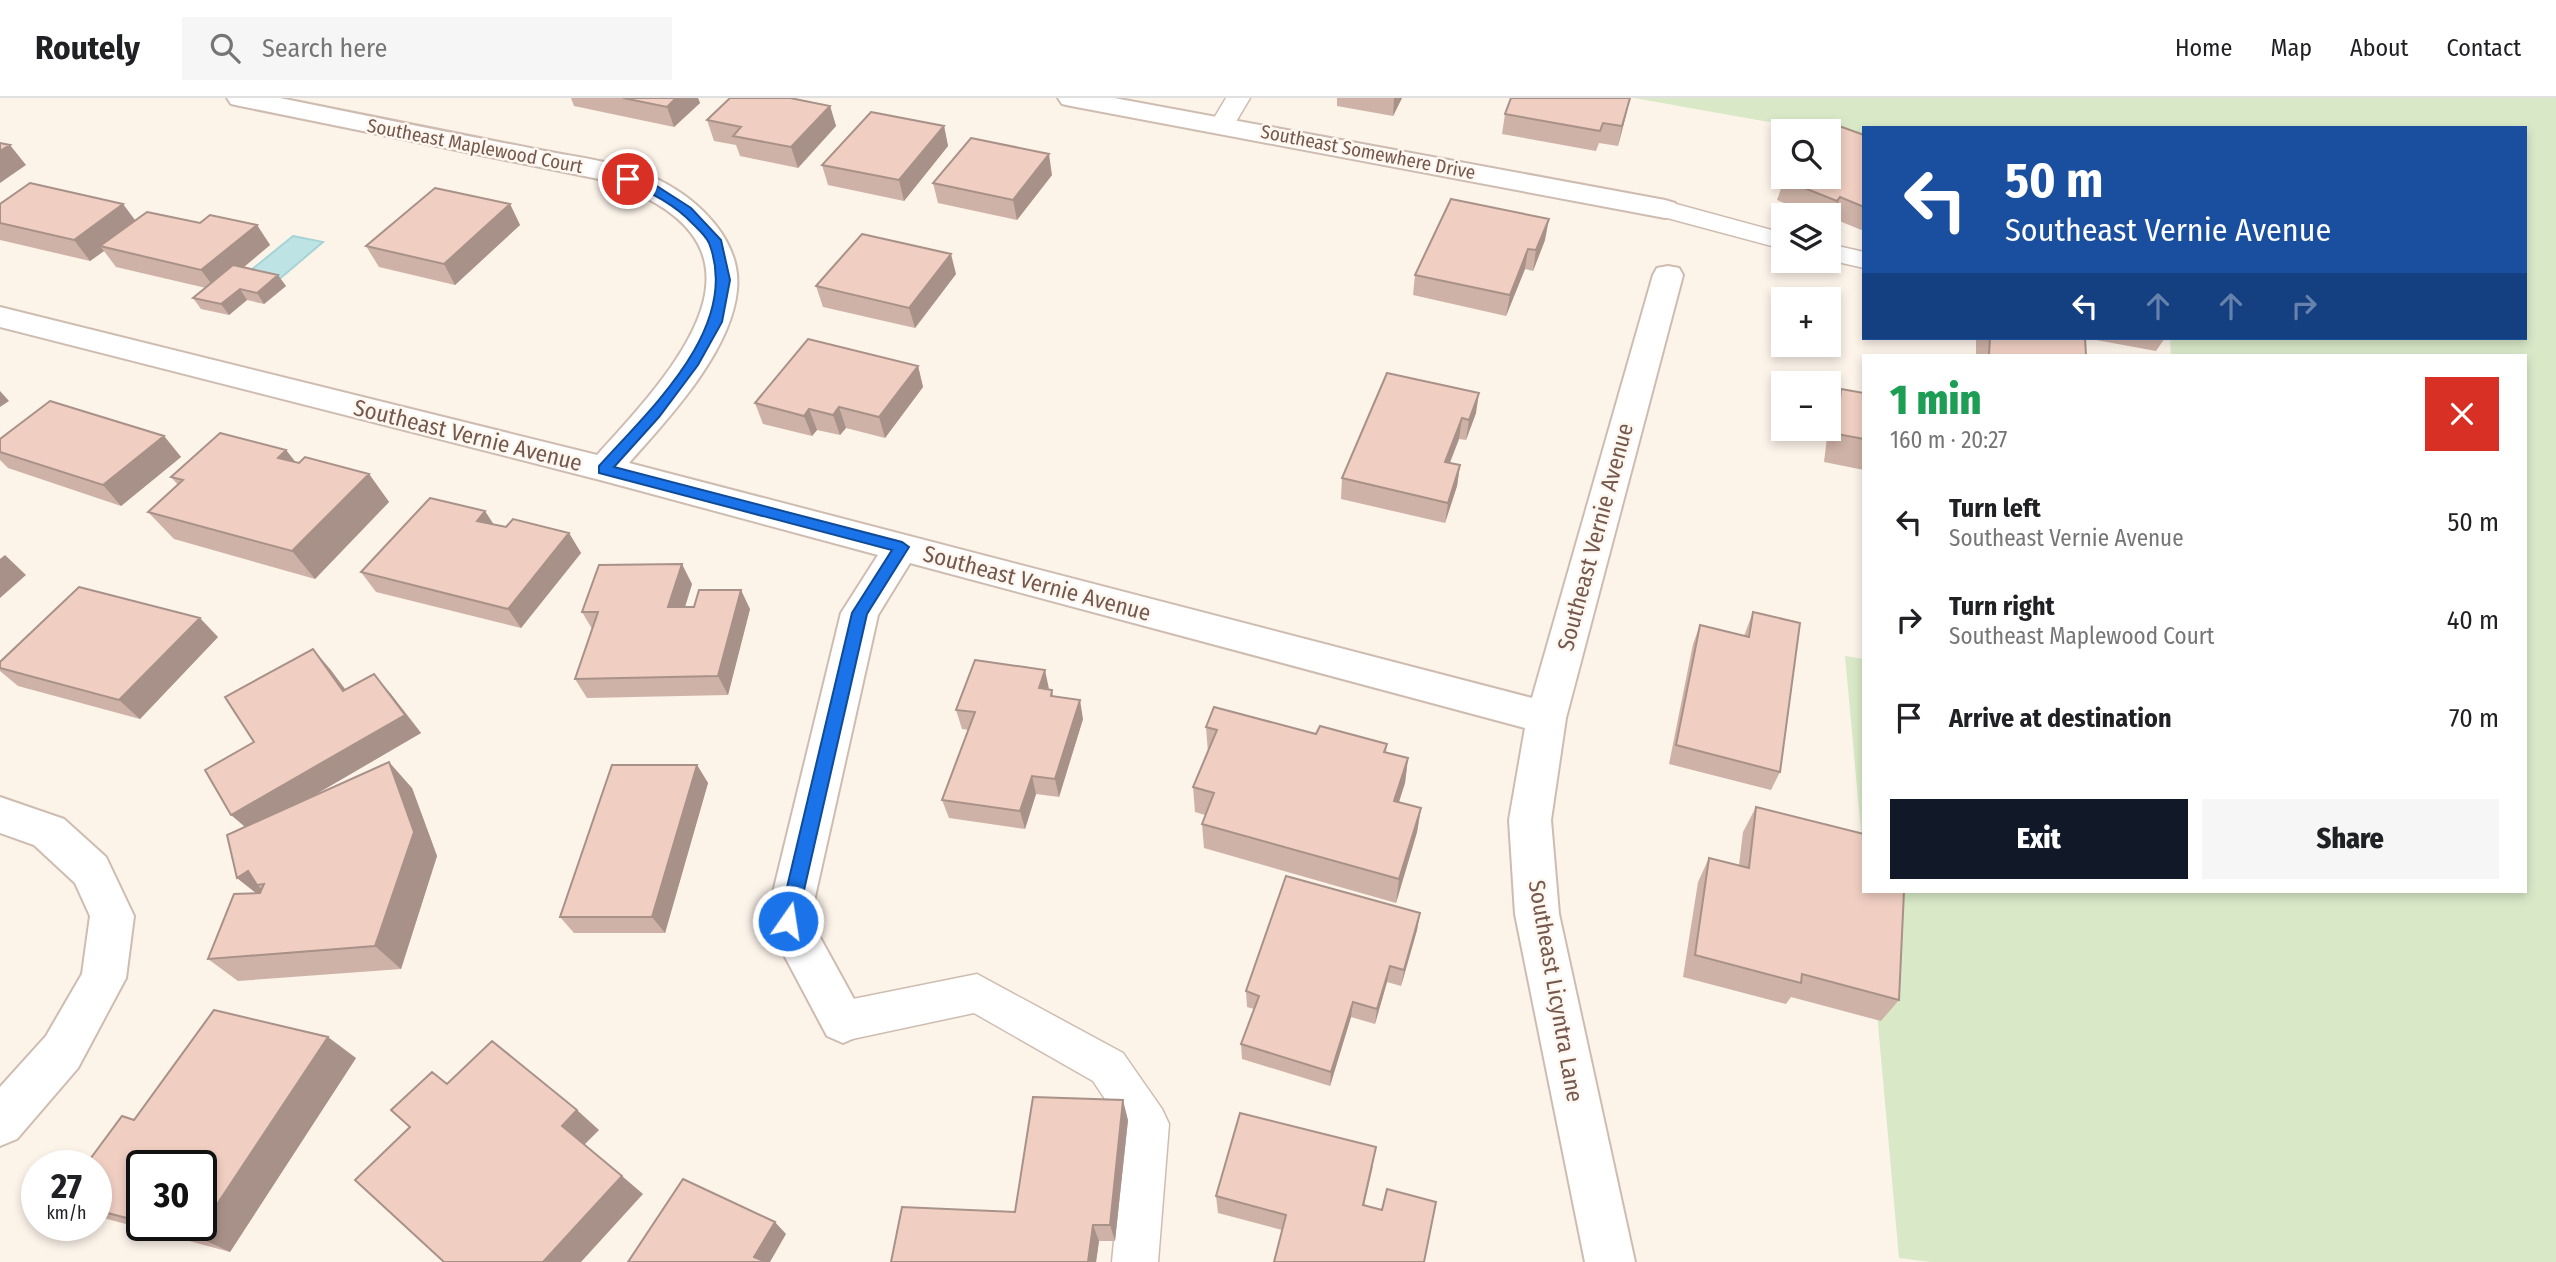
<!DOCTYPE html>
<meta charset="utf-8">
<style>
:root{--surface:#fff;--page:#f6f6f6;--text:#202124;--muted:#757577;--line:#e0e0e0;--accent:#111827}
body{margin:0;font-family:"Fira Sans Condensed",sans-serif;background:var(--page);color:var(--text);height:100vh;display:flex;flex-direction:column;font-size:26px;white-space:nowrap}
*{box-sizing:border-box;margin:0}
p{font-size:23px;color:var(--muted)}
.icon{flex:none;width:38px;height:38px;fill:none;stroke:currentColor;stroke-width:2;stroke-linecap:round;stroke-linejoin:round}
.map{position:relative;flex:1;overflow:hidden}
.panel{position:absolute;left:1862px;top:256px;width:665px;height:539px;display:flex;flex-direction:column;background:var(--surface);border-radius:0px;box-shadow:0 4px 10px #0003}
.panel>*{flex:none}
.top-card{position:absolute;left:1862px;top:28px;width:665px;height:214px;border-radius:0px;box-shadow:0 4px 10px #0003;background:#1a4fa0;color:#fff;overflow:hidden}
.buttons{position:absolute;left:1771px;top:21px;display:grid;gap:14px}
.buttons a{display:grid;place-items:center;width:70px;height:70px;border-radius:0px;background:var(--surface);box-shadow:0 4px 10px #0003;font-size:35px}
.speed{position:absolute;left:21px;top:1052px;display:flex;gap:14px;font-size:35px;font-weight:700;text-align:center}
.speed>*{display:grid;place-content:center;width:91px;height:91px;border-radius:50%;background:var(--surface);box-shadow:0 4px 10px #0003;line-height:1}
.speed small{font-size:18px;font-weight:400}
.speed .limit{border:4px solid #111;border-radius:10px;background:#fff;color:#111}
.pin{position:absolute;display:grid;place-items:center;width:60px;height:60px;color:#fff;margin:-30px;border:4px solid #fff;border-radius:50%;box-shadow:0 2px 7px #0007}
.me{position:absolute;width:77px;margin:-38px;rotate:13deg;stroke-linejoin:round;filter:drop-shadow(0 0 5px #0008)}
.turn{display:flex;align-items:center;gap:24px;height:147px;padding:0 28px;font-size:32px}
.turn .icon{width:91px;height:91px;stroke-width:2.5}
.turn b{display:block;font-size:49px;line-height:60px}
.lanes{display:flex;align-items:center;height:66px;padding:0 28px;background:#0003;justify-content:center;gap:35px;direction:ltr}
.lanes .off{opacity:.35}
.round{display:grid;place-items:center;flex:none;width:74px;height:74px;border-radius:0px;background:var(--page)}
.overview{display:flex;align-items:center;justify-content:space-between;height:119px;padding:0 28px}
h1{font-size:42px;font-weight:800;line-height:52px;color:#1e9e55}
.button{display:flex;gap:14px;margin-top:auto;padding:14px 28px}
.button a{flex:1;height:80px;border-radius:0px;background:var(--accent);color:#fff;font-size:28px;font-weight:800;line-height:80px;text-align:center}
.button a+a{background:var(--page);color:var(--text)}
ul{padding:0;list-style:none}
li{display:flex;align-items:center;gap:21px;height:98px;padding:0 28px}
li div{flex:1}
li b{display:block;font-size:26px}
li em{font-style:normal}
header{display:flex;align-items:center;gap:42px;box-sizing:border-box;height:98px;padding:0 35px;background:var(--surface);border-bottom:2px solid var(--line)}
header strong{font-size:33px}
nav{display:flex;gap:38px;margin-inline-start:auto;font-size:24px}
.search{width:490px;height:63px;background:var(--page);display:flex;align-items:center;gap:18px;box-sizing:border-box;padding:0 24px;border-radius:0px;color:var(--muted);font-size:26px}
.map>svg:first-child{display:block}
</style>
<header>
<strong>Routely</strong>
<div class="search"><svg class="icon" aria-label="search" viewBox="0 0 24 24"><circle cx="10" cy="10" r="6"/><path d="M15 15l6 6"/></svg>Search here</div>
<nav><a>Home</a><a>Map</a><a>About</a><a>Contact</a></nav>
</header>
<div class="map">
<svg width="2556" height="1164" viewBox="0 0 2556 1164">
<rect width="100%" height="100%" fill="#fcf3e9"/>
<path fill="#d9e9c8" d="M1634,0H2556V1164H1930L1899,1160L1866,793H2525V257H2171L2170,240H2525V30H1864V41Z
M1845,558L1864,561V766Z"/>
<path fill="#bee3e5" stroke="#a5d4d6" stroke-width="2" d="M293,138L323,144L276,184L245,177Z"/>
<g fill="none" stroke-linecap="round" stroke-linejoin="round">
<defs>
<path id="lane" d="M1226,0H1250L1231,32L1222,34L1213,32L1210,27Z
M1665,103L1783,135V151L1656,117L1652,111L1656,105Z
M1829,146L1864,154V170L1829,162Z
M977,876L1123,955L1162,1011L1169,1026L1158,1164H1112L1125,1031L1093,983L974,915L843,943L828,937L822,923L828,909L843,903Z"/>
<path id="street" d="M227,0H280C363,17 446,34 530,50C572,59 620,63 659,82C699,102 742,143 737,192C731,254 669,320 629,365L1532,600L1653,177L1657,170L1668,168L1679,170L1683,177L1566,620L1551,722L1559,816L1635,1164H1585L1515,816L1509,722L1525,630L910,465L878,517L810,821L866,923L859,938L843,945L827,938L766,823L841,515L878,457L604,383L0,229V209L597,357C686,261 790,141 599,81L240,8L231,6Z
M1058,0H1114L1665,102L1675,105L1679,111L1675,117L1665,120L1071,8L1062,6Z
M0,699L64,721L106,759L134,818L126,880L78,970L17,1041L0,1048V989L46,938L82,876L90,818L75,785L34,747L0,735Z"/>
</defs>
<use href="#lane" stroke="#cfbcb1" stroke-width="3"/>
<use href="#street" stroke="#cfbcb1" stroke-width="4"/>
<use href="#lane" fill="#fff" fill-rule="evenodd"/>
<use href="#street" fill="#fff" fill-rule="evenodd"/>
</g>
<path fill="#ceb2a7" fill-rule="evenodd" d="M571,0H698L700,5L674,29L574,8Z
M1337,0H1402L1393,18L1337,8Z
M830,8L836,28L798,70L740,58L736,47L714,43L707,22Z
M1505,16L1626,17L1618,48L1599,45L1596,53L1502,36Z
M944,28L948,48L904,103L828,87L822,67Z
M1864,37V133L1832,120L1829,123V117H1814L1777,102L1784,82Z
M1052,77L1017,122L938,105L933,85Z
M0,106L135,122L257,127L270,147L243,170L286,188L264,206L247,202L229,217L201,211L193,200L206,190L116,169L104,153L90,163L0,142Z
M510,106L520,127L455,187L379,169L366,148Z
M1545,142L1533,173L1525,171L1506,218L1413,197L1415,177Z
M956,176L915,230L823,209L816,188Z
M1976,240H2165L2156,253L2085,240L2086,257H1976Z
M918,268L923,289L885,340L846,330L840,337L817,332L812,338L763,326L755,305Z
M1387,275L1476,315L1466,342L1459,341L1450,365L1460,367L1457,388L1445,425L1341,401L1342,380Z
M1841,291L1864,295V372L1824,364L1828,331H1829V319Z
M164,338L181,359L121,408L8,370L0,362V341Z
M286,352L296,365L369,376L389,404L315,481L174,441L148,414L178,387L171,379Z
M494,427L506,429L569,435L581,455L521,530L376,494L361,474Z
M692,486L685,509L750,511L728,597L587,600L575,581L592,531L582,514Z
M1753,514L1780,674L1771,692L1669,666L1693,546L1700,527L1744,538Z
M218,539L140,621L18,588L0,573V564Z
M330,571L346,592L390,595L421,635L313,698L412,690L437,758L401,871L238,883L208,861L256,795L237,780L245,729L254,644Z
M1049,591L1052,592L1053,598L1083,621L1059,699L1036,696L1025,731L949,720L942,702L969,632L962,631L956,612Z
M1206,629L1316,636L1387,646L1386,654L1408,660L1405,685L1399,704L1421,710L1417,734L1396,805L1204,750L1202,726L1205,717L1195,714L1193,689L1208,655Z
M697,667L708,685L665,835H574L560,819Z
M1756,709L1899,902L1881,923L1791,899L1786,906L1683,879L1698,784L1709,760L1739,767L1743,734Z
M1420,815L1417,832L1401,888L1387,884L1375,926L1351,919L1330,988L1242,961L1241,946L1254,911L1247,909L1246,893Z
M356,960L230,1154L96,1118V1068L134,1022ZM142,1068L201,1127H142Z
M1128,1022L1115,1143H1099L1096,1164H891L1015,1114Z
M1373,1068L1364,1108L1282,1132L1218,1115L1216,1098Z"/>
<path fill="#a89188" d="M676,0H698L700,5L674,29L667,9Z
M1394,0H1402L1393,18Z
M1630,0L1626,17L1618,48L1622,28Z
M830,8L836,28L798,70L791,49Z
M944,28L948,48L904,103L899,82Z
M10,47L26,67L0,85V53Z
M1049,56L1052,77L1017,122L1013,102Z
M1840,99L1832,120L1829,123L1837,103Z
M123,106L138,126L100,148L104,153L90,163L74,142Z
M510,106L520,127L455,187L444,166Z
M1549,121L1545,142L1533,173L1536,152Z
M257,127L270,147L216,192L201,172Z
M1528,151L1525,171L1506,218L1510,197Z
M951,156L956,176L915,230L909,210Z
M278,177L286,188L264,206L257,195Z
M240,191L247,202L229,217L221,206Z
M918,268L923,289L885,340L879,319Z
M0,293L9,303L0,309Z
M1479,295L1476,315L1466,342L1469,322Z
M839,309L846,330L840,337L833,317Z
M809,311L817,332L812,338L804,318Z
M1462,320L1459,341L1442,384L1445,364Z
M164,338L181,359L121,408L103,387Z
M286,352L308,380L278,360Z
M1460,367L1457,388L1445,425L1448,405Z
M369,376L389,404L315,481L292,453Z
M485,413L498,433L477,423Z
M569,435L581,455L521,530L508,511Z
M5,457L26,477L0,500V461Z
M682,466L692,486L679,528L668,509Z
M741,492L750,511L728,597L718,578Z
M200,520L218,539L140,621L119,602Z
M313,551L330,571L360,612L343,593Z
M1045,572L1049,591L1039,590Z
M374,576L390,595L421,635L251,734L231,717Z
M1080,602L1083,621L1059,699L1055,681Z
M1408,660L1405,685L1391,728L1394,703Z
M389,664L412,690L437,758L401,871L375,848Z
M697,667L708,685L665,835L652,819Z
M1032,678L1036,696L1025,731L1020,713Z
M1421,710L1417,734L1396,805L1399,781Z
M248,773L257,787L272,799L266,803L237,780Z
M1420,815L1417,832L1401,888L1404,872Z
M1390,868L1387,884L1375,926L1377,911Z
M1353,904L1351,919L1330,988L1331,974Z
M328,939L356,960L230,1154L196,1138Z
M1123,1002L1128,1022L1115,1143L1110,1127Z
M577,1012L599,1032L584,1047L562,1028Z
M622,1078L643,1096L581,1164H543Z
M775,1124L786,1136L770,1164H760L754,1159Z
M1093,1127L1099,1143L1096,1164H1088Z"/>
<path fill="#f0cfc2" stroke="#a89188" stroke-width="2" d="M623,0H676L667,9Z
M730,0H790L830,8L791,49L733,38L741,29L707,22Z
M1511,0H1630L1622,28L1603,25L1600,33L1505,16Z
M871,14L944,28L899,82L822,67Z
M1839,28L1864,37V109L1840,99L1837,103L1784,82L1787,79H1829V38Z
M971,40L1049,56L1013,102L933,85Z
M0,45L10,47L0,53Z
M30,85L123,106L74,142L0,125V106Z
M435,90L510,106L444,166L366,148Z
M1451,101L1549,121L1536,152L1528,151L1510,197L1415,177Z
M147,114L200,125L210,117L257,127L201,172L100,148Z
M862,136L951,156L909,210L816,188Z
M233,167L278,177L257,195L240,191L221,206L193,200Z
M1990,240H2085L2086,257H1989Z
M808,241L918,268L879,319L839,309L833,317L809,311L804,318L755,305Z
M1387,275L1479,295L1469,322L1462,320L1445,364L1460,367L1448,405L1342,380Z
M1841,291L1864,295V341L1837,336Z
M50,303L164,338L103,387L0,354V341Z
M220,335L286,352L278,360L299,365L305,359L369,376L292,453L148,414L183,382L171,379Z
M430,400L485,413L477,423L506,429L513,421L569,435L508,511L361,474Z
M682,466L668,509H694L699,492H741L718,578L575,581L598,514H582L599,467Z
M79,489L200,520L119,602L0,570V564Z
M1753,514L1800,525L1780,674L1676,647L1700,527L1749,539Z
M313,551L343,593L374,576L405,617L231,717L205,672L254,644L225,599Z
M975,562L1045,572L1039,590L1052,592L1051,598L1080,602L1055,681L1032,678L1020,713L942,702L975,614L956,612Z
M1214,609L1316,636L1320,628L1387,646L1384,654L1408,660L1394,703L1421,710L1399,781L1202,726L1214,695L1193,689L1217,632L1206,629Z
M389,664L414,734L375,848L208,861L234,796L260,795L264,786L257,787L248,773L237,780L227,737Z
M612,667H697L652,819H560Z
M1756,709L1864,736V793H1904L1899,902L1802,876L1801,885L1695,857L1709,760L1749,770Z
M1286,778L1420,815L1404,872L1390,868L1377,911L1353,904L1331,974L1241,946L1259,898L1246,893Z
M214,912L328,939L196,1138L155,1127H201V1068H142V1124L96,1112V1068H85L122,1018L134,1022Z
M492,943L577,1012L562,1028L622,1078L543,1164H444L355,1082L410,1029L391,1012L432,974L447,986Z
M1033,999L1123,1002L1110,1127H1093L1088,1164H891L902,1109L1015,1114Z
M1240,1015L1376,1049L1363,1107L1382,1112L1387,1091L1436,1104L1424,1164H1274L1286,1117L1216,1098Z
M683,1081L775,1124L754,1159L766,1164H628Z"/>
<path fill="#1a73e8" stroke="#114b97" stroke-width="2" d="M628,78L655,87L691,110L721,142L730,182L722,224L698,267L659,319L614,369L902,444L909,449L867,516L797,823L794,829L788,831L781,829L779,823L852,515L892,452L599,375V368C649,312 742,229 709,145C706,138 698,131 692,125C673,105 649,93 624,84L622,81Z"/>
<g text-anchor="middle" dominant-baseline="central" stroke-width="5" stroke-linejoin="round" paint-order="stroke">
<g font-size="19" fill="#75584d" stroke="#fef7f0">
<text transform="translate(475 48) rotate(11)">Southeast Maplewood Court</text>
<text transform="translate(1368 54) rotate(11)">Southeast Somewhere Drive</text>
</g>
<g font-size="23" fill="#75584d" stroke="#fef7f0">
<text transform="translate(468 337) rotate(14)">Southeast Vernie Avenue</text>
<text transform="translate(1595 439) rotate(-75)">Southeast Vernie Avenue</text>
<text transform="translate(1037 485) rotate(15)">Southeast Vernie Avenue</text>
<text transform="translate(1556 893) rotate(80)">Southeast Licyntra Lane</text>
</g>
</g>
</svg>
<div class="buttons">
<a><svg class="icon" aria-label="search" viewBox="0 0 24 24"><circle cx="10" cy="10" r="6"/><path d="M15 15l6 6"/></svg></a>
<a><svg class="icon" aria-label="layers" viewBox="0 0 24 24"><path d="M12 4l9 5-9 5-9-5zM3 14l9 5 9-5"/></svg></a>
<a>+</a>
<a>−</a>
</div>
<div class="speed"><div>27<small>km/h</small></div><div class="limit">30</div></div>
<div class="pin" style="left:628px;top:81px;background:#d93025"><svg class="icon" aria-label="arrive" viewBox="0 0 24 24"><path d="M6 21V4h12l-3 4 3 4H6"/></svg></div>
<svg class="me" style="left:788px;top:823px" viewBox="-20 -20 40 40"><circle r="17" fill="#1a73e8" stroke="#fff" stroke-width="3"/><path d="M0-11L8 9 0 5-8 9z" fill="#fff"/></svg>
<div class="top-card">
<div class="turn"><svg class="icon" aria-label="left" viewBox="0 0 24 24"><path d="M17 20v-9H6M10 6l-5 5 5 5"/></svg><div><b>50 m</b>Southeast Vernie Avenue</div></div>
<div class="lanes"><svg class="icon" aria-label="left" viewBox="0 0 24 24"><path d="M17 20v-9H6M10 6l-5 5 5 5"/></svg><svg class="icon off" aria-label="ahead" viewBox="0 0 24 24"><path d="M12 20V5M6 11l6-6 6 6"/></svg><svg class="icon off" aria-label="ahead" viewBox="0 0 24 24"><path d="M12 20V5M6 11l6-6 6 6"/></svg><svg class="icon off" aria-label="right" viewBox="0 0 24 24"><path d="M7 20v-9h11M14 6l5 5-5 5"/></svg></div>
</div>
<section class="panel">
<div class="overview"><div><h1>1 min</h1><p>160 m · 20:27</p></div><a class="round" style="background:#d93025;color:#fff"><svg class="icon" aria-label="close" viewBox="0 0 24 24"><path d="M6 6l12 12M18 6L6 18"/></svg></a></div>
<ul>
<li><svg class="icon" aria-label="left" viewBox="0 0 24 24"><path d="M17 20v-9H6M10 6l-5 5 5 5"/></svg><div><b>Turn left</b><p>Southeast Vernie Avenue</p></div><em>50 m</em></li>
<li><svg class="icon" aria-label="right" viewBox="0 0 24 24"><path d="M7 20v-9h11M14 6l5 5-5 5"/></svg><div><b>Turn right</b><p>Southeast Maplewood Court</p></div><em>40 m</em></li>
<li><svg class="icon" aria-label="arrive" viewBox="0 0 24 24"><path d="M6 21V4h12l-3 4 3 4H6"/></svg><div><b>Arrive at destination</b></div><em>70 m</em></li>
</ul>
<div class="button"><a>Exit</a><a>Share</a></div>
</section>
</div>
